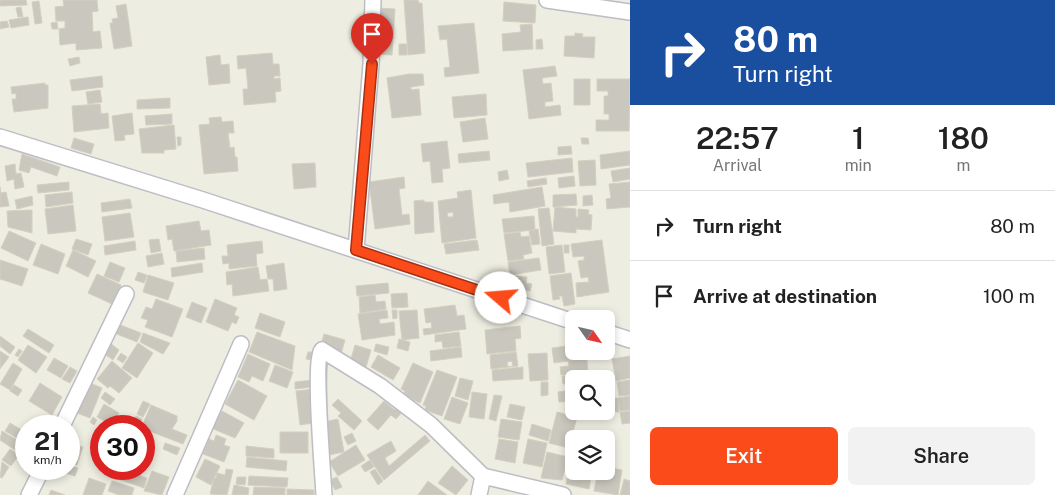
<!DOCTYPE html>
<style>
:root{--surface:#fff;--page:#f2f2f2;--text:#222;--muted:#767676;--line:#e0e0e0;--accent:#fc4b1a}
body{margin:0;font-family:"Public Sans",sans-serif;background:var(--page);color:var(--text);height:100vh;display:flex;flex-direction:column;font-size:19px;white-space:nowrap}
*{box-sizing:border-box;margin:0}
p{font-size:16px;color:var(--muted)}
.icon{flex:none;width:28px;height:28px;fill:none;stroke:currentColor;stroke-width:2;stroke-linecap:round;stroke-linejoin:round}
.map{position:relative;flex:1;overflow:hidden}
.sheet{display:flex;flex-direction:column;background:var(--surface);width:425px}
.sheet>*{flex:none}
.hud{background:#1a4fa0;color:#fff;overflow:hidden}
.needle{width:32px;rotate:124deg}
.fabs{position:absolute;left:565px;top:310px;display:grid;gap:10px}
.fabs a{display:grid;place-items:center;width:50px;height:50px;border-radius:8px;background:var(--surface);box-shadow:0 2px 8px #0003;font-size:25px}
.speed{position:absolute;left:15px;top:415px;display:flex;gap:10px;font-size:25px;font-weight:700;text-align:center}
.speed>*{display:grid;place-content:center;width:65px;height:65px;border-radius:50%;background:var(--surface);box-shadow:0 2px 8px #0003;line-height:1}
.speed small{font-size:12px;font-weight:400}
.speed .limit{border:8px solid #d22;background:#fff;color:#111}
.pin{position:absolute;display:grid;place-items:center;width:42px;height:42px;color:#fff;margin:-51px -21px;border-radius:50% 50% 50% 0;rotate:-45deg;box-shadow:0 0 5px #0007}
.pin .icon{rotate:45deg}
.me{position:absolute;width:55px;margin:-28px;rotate:288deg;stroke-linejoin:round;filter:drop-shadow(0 0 4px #0008)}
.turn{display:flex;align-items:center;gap:18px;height:105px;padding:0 20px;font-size:22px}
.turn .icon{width:65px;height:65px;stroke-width:2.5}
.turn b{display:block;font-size:35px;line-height:42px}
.eta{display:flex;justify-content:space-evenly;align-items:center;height:85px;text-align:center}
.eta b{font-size:30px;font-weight:600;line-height:35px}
.action{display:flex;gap:10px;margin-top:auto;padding:10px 20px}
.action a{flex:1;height:58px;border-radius:8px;background:var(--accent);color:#fff;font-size:20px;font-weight:600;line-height:58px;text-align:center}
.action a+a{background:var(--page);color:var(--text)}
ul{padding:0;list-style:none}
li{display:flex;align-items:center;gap:15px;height:70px;padding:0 20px;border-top:1px solid var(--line)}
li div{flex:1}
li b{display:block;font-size:19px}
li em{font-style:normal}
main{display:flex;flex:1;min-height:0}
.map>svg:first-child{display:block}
</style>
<main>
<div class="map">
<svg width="630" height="495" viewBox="0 0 630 495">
<rect width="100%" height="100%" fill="#eeede1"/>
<path fill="#cac7be" stroke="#d4d0bf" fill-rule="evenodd" d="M0,0H26L27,5L0,6Z
M63,0H97L98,11L92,12L93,32L100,31L102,48L76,50V43L60,45L59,29L65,28V21H56L55,7L64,6Z
M404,0H418L419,3H422L425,53L408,55Z
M39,1L42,23L35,24L32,2Z
M504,2L536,5L535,23L503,21Z
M126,4L132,46L114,49L110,23H113L112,19L118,18L116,6Z
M21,7L23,17H18L16,8Z
M378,8L395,9L392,55L375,54Z
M28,17L29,25L11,28L9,20Z
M7,21L9,27L0,29V22Z
M57,22L58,29H52L51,23Z
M474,23L479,73L445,77L444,68L450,67L447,39L440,40L438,26Z
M532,24L533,49L503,51L502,34L521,32L520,25Z
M575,33L583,34L582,37H595L594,58L564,56L565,36H575Z
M542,39L543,49H536V40Z
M399,44H407V55H399Z
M272,53L273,64H279L280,76H274V79L280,78L281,91L275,92L276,102L244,105L243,89H248L246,68L238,69L237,56Z
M220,55L221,65L229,64L230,83L209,85L206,57Z
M79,57L80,63L70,66L68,59Z
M555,66L557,76L542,78L543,84L551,83L553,101L545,102V107L560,105L561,115L529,119L523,70Z
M409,74H423L424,85L411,87V90L419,89L421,115L392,118L387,78Z
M102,76L103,87L72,91L70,80Z
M574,79H590V105H574Z
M597,79H630L629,131H596V120H609V114H604V96H608V91H597Z
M45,83V85H48V108L14,112L12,99H16V93L12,94L11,87Z
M100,90L102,102L88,104L86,92Z
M486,94L487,115L454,118L452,97Z
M170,98V108L137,109V100Z
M100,104L101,114L108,113L109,128L74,132L72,106Z
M132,113L134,134L124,135L125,140L115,141L112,116Z
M172,114V124L146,125L145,116Z
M221,117L222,122L233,121L234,133H228L230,148L234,147L235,157H237L238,171L204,174L199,125L210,124L209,118Z
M485,118L488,139L463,142L460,122Z
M174,125L176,149L164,150V153H142L139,129Z
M177,137H181V145L178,146Z
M74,138L94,144L91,154L71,148Z
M581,138H588L589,144H582Z
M447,141L450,168L442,169L443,182L432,183L430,161L423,162L421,144Z
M571,146L572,154L558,155V147Z
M489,151L490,160L459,163L458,154Z
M630,151V165L601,169L600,155Z
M22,154L60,167L57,176L31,167L29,173L19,170Z
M572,158L573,172L528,177L526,163Z
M595,160L596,185L580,186L578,161Z
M315,163L316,187L294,189L292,164Z
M15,164L16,174L21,173L24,187L15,189L14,179L7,181L5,166Z
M630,168V179L613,182L611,171Z
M507,170L509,179L499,181L498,172Z
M574,176L575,186L559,188L558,178Z
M404,177L405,188L399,189L402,215L409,214L410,224L375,229L369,182Z
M546,178L547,184L528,187L527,181Z
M69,182V190L38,193L37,185Z
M630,182V207L607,209L606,199L611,198L609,184Z
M0,187L1,193L6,192L9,206L0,207Z
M542,187L545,206L510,212L509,202L494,204L493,195Z
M471,190L476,238L442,243L438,201L458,198L457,192ZM453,212V217H448L447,213Z
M72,192L73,203L46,207L45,195Z
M576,194L577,205L553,207V195Z
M592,195L593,205L583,206V196Z
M32,196L33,205L17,209L15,200Z
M130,199L132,208L102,212L101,203Z
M424,200V202H433L434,232L415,234L414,201Z
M73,205L76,231L48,234L45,209Z
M555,207L576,209V217H578V209L589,210L588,214L592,215L591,230L576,229V233L553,231Z
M549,208L554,244L542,246L538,209Z
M32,210V233L8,227L7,211Z
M130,213L134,237L105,241L102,217Z
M534,216L535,230L504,233L502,219Z
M199,221L201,231L209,230L211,245L174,251L172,239L168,240L166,226Z
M538,229L540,244L532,245L529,231Z
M9,231L36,243L28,261L1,248Z
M520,232L521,237L529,236L532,253L523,255L524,259L508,261L504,234Z
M76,239L92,244L88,255L72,249Z
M159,239L161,251L151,253L149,240Z
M477,240L479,250L446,254L444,244Z
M602,240L609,292L577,297L576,283L589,282L588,277L581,278L578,261L584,260V256L573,257L571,244Z
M135,241L136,250L105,255L104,246Z
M262,241L263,253L256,254L257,266L229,269V263L223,264L222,256H228L227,245Z
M41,244L65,254L58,274L33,265Z
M562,245L565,272L549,274L546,247Z
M564,245H569V253H564Z
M204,248L205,259L177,262L176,251Z
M73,250L96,261L88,277L66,266Z
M162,253L164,264L148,267L146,256Z
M539,258L541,270L510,275L508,262Z
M0,260L28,269L22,286L0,279Z
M110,262L125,268L119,282L104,276Z
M202,263L203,272L172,277L171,268Z
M284,263L287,289L274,291L273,279H268L266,266Z
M258,267L260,280L267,279L269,291L233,296L232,284L227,285L226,272Z
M138,272L147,275L144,283L135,280Z
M571,273L575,304L564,306L562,296H559L560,299L553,300L550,276Z
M97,274L121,285L112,304L88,293Z
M148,275L174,283L168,300L143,292Z
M502,275L527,277L526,283L532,284L530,291L506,286V282H502Z
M388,283L389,293L357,296L356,286Z
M407,293L408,307L392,308L391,294Z
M375,295L376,302L385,301L386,309L360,313L359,297Z
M156,299L183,309L172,337L145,327L148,320L141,318L146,307L152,309Z
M215,299L237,308L234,315L239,317L236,324L232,322L228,331L206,322Z
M192,302L207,308L201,323L186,317Z
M494,303L501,305L496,318L489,316Z
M455,305L457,316L464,315L466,329L424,335L423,329L432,328L431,322L426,323L424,309Z
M387,310L388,318L379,319L380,324L394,322L395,335L362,340L358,314Z
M392,310H397V318L393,319Z
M417,310L419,338L402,340L399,311Z
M260,313L285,322L280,337L255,328Z
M118,324L141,333L137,342L114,333Z
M520,326L521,338L515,339L516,351L487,354L485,330Z
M28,329L54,345L49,353L23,336Z
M257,332L295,346L292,370L249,352Z
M459,332L461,346L443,348L442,341L435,342V335Z
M143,333L170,343L163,354L140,342Z
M324,334L345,340L341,354L321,345Z
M0,336L15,347L10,354L0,346Z
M399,339L410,342L408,351L397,348Z
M110,343L119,350L113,360L103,353Z
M138,343L153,353L137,378L122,368Z
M376,344L389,347L387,355L374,351Z
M28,345L47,357L36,373L18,360Z
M355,345L371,350L366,367L350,362Z
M574,345V351H586L588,372L561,375L560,367L569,366L568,361L554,363L552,348Z
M461,347L462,357L431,361L430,351Z
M19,349L22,351L18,357L15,355Z
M0,351L9,357L0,369Z
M308,352H317V361L306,359Z
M516,352L518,366L491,369L490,355ZM512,361L513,366L508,367L507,362Z
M121,353L127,357L123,363L117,359Z
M547,353L548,380L530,381L528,354Z
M248,354L270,364L263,381L252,376L249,382L238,377Z
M378,355L400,368L393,380L371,367Z
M630,356V378L616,381L612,359Z
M54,358L68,366L61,378L47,370Z
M112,361L132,378L119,393L110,386L108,388L97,379Z
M13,363L22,369L10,390L0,384Z
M413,363L433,372L420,403L403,395L405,391L401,389Z
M275,365L293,372L287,388L269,381Z
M70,367L77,371L70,383L62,379Z
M523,367V379L493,381L492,370Z
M437,370L457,377L442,416L425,410L426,406L423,405Z
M588,374L589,379H574V401L559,402L558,392L571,390L570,384H563L562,376Z
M460,378L473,381L468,400L455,396Z
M238,380L267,396L254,420L225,404Z
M313,380V387L295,389V382Z
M630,380V395L619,396L617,382Z
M541,382H548V395L541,396Z
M40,383L62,397L52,415L29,401Z
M90,383L102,388L90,418L77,413Z
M14,385L22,390L18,396L10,391Z
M315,389L319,422L300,425L296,391Z
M105,392L115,399L110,405L101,398Z
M472,392L487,394L484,419L469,417Z
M494,395L502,396L496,421L489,419Z
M630,396V410L620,411L618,398Z
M452,397L468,403L460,424L444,419Z
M618,398L619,412H606V399Z
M338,399L362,421L354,430L338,416L341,413L332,405Z
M143,401L150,404L143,417L137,414Z
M384,401L395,410L399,405L404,410L396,419L391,415L378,430L367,420Z
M104,404L119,413L112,425L97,417Z
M510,404L525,407L522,420L507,417Z
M151,405L177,416V421L172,429L187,435L183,444L144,429L142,426Z
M222,411L244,423L235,438L211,428Z
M630,411V423L622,424L620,412Z
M557,412L577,417L569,448L549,443Z
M136,416L142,419L139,426H131Z
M93,417L97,420L94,425L90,422Z
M338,419L344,452L329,455L323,422Z
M501,419L522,422L519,440L498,437Z
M119,422L127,426H117Z
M10,423L25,432L20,440L5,431Z
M532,424L551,430L548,441L529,435Z
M2,431L20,442L15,450L0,440Z
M100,431H101V450L93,446Z
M280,432H308V453H280Z
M352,433L356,441L348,445L344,437Z
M216,435L226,439L224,445L230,447L224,462L203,454L209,439L214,441Z
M425,435L430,441L384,480L367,455L391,441L396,451L385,458L389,466Z
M499,439L518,442L515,463L495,459Z
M528,439L547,443L542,467L523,463Z
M26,442V455L20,451Z
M69,443L83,447L77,465L69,462Z
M165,443L180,448L177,455L163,449Z
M356,445L365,460L338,476L329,462Z
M246,446L274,449V458L246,456Z
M10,449L19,455L11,466L2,460Z
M547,452L568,457L562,480L541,478Z
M247,457L287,461L286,471L246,467Z
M205,459L220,466L211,485L196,477Z
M370,460L374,467L365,472L361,466Z
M571,460H574V471H592L589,489L566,484Z
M2,462L9,467L2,478L0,477Z
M69,465L78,468L75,476L65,473Z
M452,466L468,480L456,495L438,483Z
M606,467L622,470L618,495L594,491L598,471H606Z
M55,469H64L61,477L53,475Z
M118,469L147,478L144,488L115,478Z
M226,469L233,470L227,495L210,494L214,478H216L217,473L225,475Z
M375,469L383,481L378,485L370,472Z
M152,471L169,477L162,495L144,491Z
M249,476L288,478L287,487L248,485Z
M237,477H246L245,485L236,484Z
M337,477L342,487L335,490L330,480Z
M89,478L106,484L102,495H83Z
M624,479L630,481V495H620Z
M112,481L134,488L132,495H119L108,491Z
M428,481L447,495H418Z
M234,485L249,488L248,495H232Z
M254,487L285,488V495H253Z
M287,489L314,490V495H287Z
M51,490L65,495H49Z"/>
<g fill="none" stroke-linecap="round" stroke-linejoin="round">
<defs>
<path id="minor" d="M547,0L630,12
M0,137L203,200L574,322
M356,250L371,64L373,0
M606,332L630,340
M62,426L126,294
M29,495L42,469
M175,495L241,344
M324,495C323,475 313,358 322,350L380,386L431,425L483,476L563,495
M479,495L483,476"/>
</defs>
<use href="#minor" stroke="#bcbec4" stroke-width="18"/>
<use href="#minor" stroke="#fff" stroke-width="15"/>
</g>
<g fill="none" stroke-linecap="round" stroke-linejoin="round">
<defs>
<path id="route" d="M372,64L356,250L501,298"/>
</defs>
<use href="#route" stroke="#a43111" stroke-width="12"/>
<use href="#route" stroke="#fc4b1a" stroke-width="9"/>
</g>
</svg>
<div class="fabs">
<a><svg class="needle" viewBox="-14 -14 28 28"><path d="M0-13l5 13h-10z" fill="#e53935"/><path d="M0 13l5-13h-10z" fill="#767676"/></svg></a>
<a><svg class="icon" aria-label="search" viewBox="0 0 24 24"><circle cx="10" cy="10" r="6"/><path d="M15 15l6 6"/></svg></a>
<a><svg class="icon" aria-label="layers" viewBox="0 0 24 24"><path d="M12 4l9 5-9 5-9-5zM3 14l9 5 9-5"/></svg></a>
</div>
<div class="speed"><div>21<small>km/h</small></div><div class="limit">30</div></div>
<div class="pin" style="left:372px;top:64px;background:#d93025"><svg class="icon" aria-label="arrive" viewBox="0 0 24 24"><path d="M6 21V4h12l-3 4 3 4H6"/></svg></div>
<svg class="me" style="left:501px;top:298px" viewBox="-20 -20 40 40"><circle r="19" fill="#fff"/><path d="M0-13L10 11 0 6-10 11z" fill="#fc4b1a"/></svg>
</div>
<section class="sheet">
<div class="hud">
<div class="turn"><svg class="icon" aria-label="right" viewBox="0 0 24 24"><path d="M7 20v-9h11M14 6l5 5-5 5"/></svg><div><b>80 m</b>Turn right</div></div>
</div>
<div class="eta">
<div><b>22:57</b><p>Arrival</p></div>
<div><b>1</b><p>min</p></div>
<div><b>180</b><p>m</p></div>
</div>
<ul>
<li><svg class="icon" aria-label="right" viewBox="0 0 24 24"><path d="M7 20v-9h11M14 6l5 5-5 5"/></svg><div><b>Turn right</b></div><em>80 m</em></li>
<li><svg class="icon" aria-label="arrive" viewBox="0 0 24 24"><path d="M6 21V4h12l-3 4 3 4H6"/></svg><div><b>Arrive at destination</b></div><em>100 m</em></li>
</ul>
<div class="action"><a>Exit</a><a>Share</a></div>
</section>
</main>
